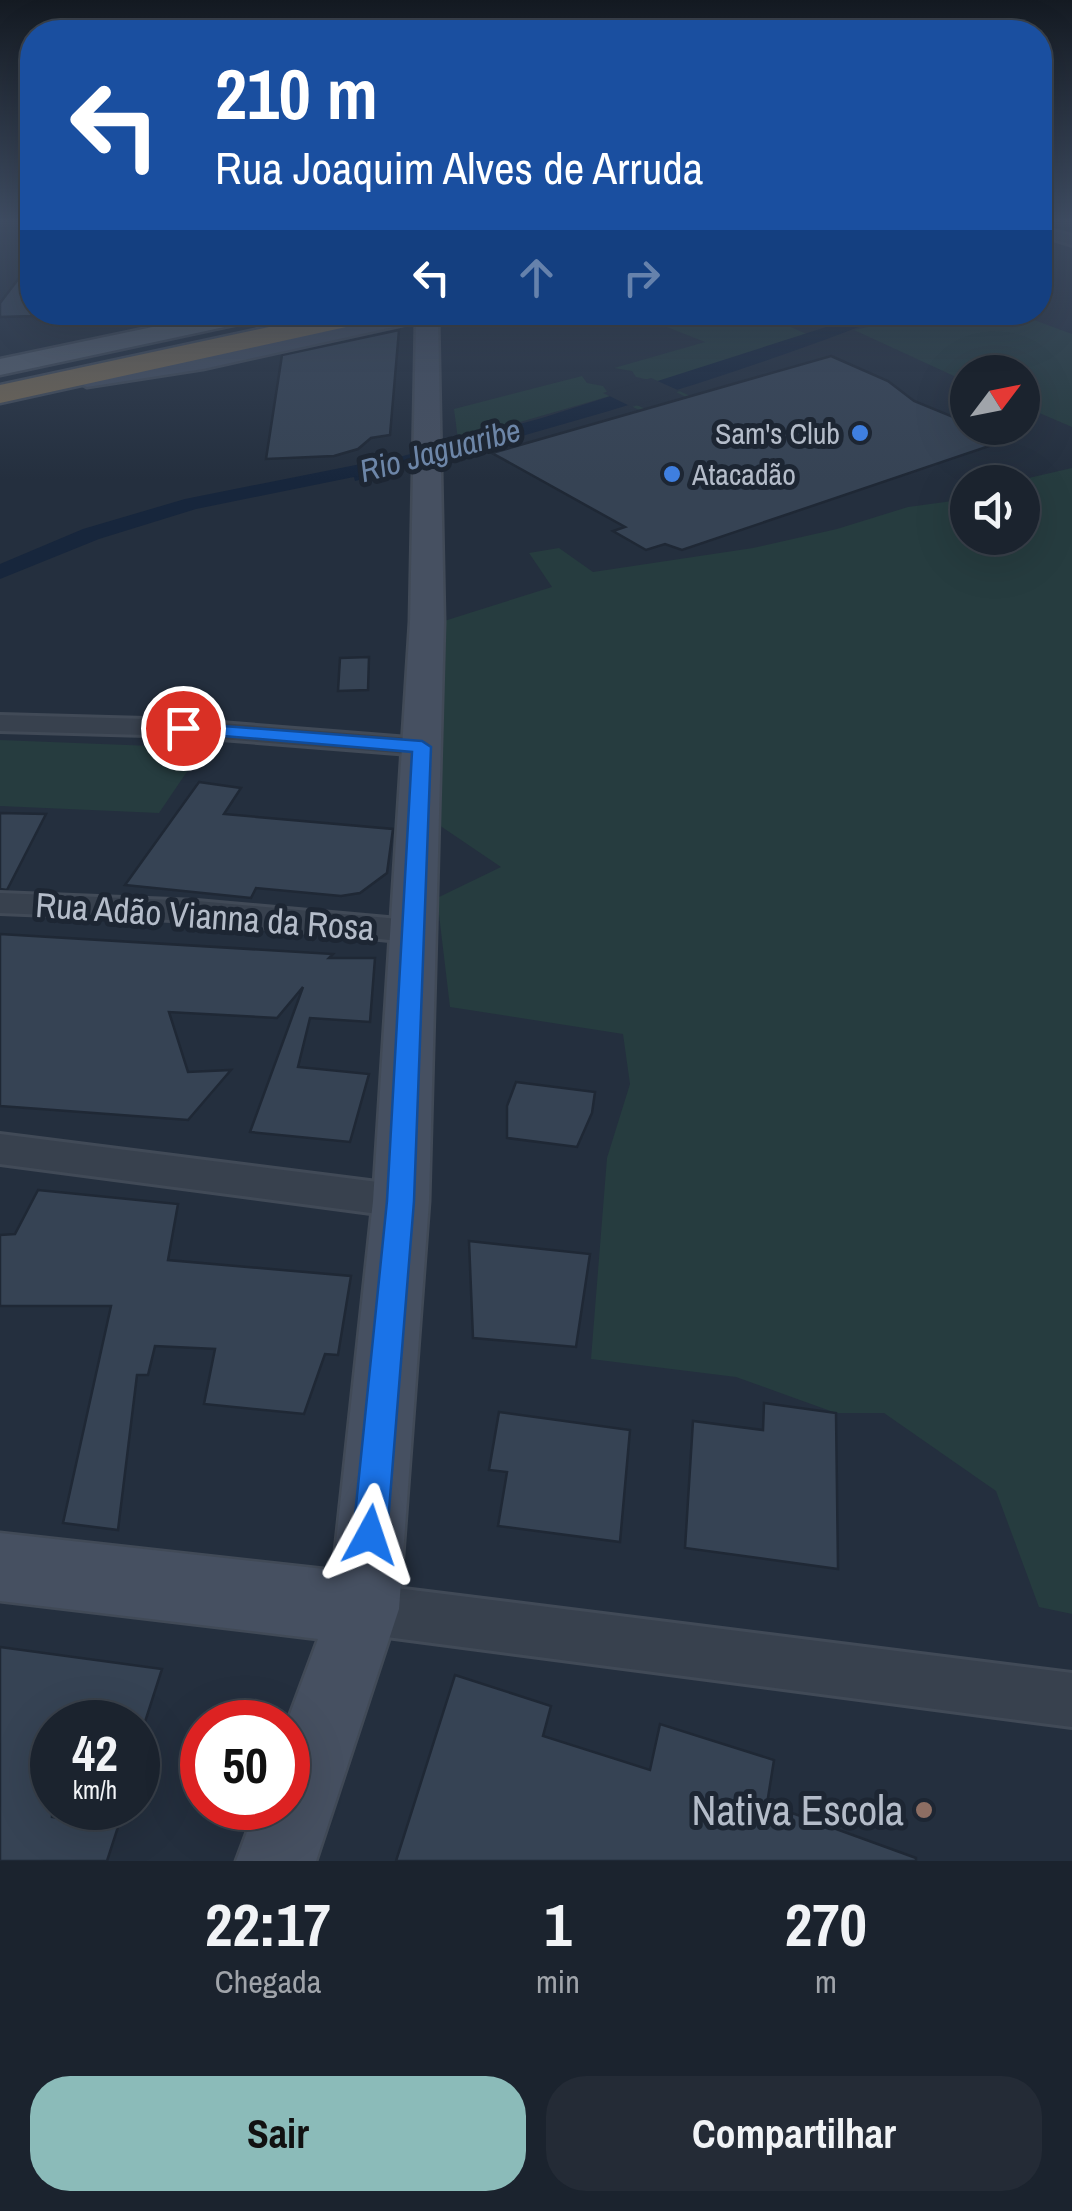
<!DOCTYPE html>
<html lang="pt">
<meta charset="utf-8">
<style>
:root{--surface:#1b232e;--page:#242b36;--text:#f1f3f6;--muted:#a0a4aa;--line:#39404a;--accent:#8bbbb9}
body{margin:0;font-family:"Archivo Narrow",sans-serif;background:var(--page);color:var(--text);height:100vh;display:flex;flex-direction:column;font-size:38px;white-space:nowrap}
*{box-sizing:border-box;margin:0}
p{font-size:32px;color:var(--muted)}
.icon{flex:none;width:55px;height:55px;fill:none;stroke:currentColor;stroke-width:2;stroke-linecap:round;stroke-linejoin:round}
.map{position:relative;height:1861px;overflow:hidden}
.drawer{display:flex;flex-direction:column;background:var(--surface);flex:1}
.drawer>*{flex:none}
.banner{position:absolute;left:20px;top:20px;width:1032px;height:305px;border-radius:40px;box-shadow:0 10px 40px #0002,0 0 0 2px var(--line);background:#1a4fa0;color:#fff;overflow:hidden}
.needle{width:65px;rotate:58deg}
.tools{position:absolute;left:950px;top:355px;display:grid;gap:20px}
.tools a{display:grid;place-items:center;width:90px;height:90px;border-radius:50%;background:var(--surface);box-shadow:0 10px 40px #0002,0 0 0 2px var(--line);font-size:50px}
.speed{position:absolute;left:30px;top:1700px;display:flex;gap:20px;font-size:50px;font-weight:700;text-align:center}
.speed>*{display:grid;place-content:center;width:130px;height:130px;border-radius:50%;background:var(--surface);box-shadow:0 10px 40px #0002,0 0 0 2px var(--line);line-height:1}
.speed small{font-size:25px;font-weight:400}
.speed .limit{border:15px solid #d22;background:#fff;color:#111}
.pin{position:absolute;display:grid;place-items:center;width:85px;height:85px;color:#fff;margin:-42px;border:5px solid #fff;border-radius:50%;box-shadow:0 2px 10px #0007}
.me{position:absolute;width:110px;margin:-55px;rotate:5deg;stroke-linejoin:round;filter:drop-shadow(0 0 8px #0008)}
.turn{display:flex;align-items:center;gap:35px;height:210px;padding:0 30px;font-size:45px}
.turn .icon{width:130px;height:130px;stroke-width:2.5}
.turn b{display:block;font-size:70px;line-height:85px}
.lanes{display:flex;align-items:center;height:95px;padding:0 30px;background:#0003;justify-content:center;gap:50px;direction:ltr}
.lanes .off{opacity:.35}
.eta{display:flex;justify-content:space-evenly;align-items:center;height:170px;text-align:center}
.eta b{font-size:60px;font-weight:700;line-height:70px}
.button{display:flex;gap:20px;margin-top:auto;padding:20px 30px}
.button a{flex:1;height:115px;border-radius:40px;background:var(--accent);color:#111;font-size:40px;font-weight:700;line-height:115px;text-align:center}
.button a+a{background:var(--page);color:var(--text)}
.map>svg:first-child{display:block}
</style>
<div class="map">
<svg width="1072" height="1861" viewBox="0 0 1072 1861">
<rect width="100%" height="100%" fill="#242f3e"/>
<path fill="#263c3f" d="M631,313H759L809,335L659,381L690,396L686,397L654,381L636,377L632,371L614,368L705,342Z
M1015,313L1072,334V427L1023,406L1022,372H968L967,382L854,330L934,313Z
M582,376L587,383L603,386L608,393L646,409L639,410L610,396L458,440L454,409Z
M1072,468V1614L1039,1607L996,1491L884,1413H836L736,1377L591,1359L607,1158L630,1084L623,1034L450,1007L437,898L501,867L439,825L441,622L552,587L529,553L559,548L593,572L753,548L837,529L908,507L967,499L968,538H1022L1023,494L1030,493L1020,480Z
M0,740L203,748L159,813L0,806Z"/>
<path fill="#17263c" d="M870,313H895C721,382 536,434 355,481L352,470L542,418Z"/>
<path fill="#242f3e" d="M651,378L680,391L632,407L603,393Z"/>
<g fill="none" stroke-linecap="round" stroke-linejoin="round">
<path fill="#17263c" fill-rule="evenodd" d="M396,457L403,459V467L196,509L99,539L0,579V564L83,529L185,499Z"/>
</g>
<path fill="#364354" stroke="#1f2835" stroke-width="2.5" d="M32,261V316L0,317V303Z
M399,330L390,435L371,438L358,449L334,456L266,459L282,355Z
M831,356L888,381L914,401L968,423V428H980L1010,439L682,550L665,544L646,550L613,531L625,527L492,453Z
M369,657L368,690L338,691L340,658Z
M199,782L241,788L224,814L393,829L387,873L360,893L341,896L256,888L251,898L125,885Z
M0,813L46,814L7,890L0,889Z
M0,934L333,954L329,958H375L370,1022L310,1018L298,1067L369,1074L350,1142L250,1132L303,987L277,1018L169,1012L188,1072L231,1070L188,1120L0,1106Z
M516,1082L595,1092L592,1113L577,1147L507,1138V1106Z
M38,1190L178,1204L168,1260L351,1276L338,1355L325,1354L304,1414L204,1404L215,1349L155,1346L148,1375H137L118,1530L63,1523L111,1306H0V1235L15,1234Z
M469,1241L590,1254L576,1347L473,1338Z
M764,1403L836,1413L838,1569L685,1548L693,1421L763,1430Z
M499,1412L630,1430L620,1542L498,1526L507,1472L489,1470Z
M0,1647L162,1669L145,1722H52V1817L118,1827L107,1861H0Z
M455,1675L551,1706L543,1736L650,1770L660,1724L774,1760L767,1804L916,1858V1861H396Z"/>
<g fill="none" stroke-linecap="round" stroke-linejoin="round">
<defs>
<path id="street" d="M1040,227L1072,236V245L1040,235Z
M0,715L183,720L422,739L436,747L422,755L183,736L0,731Z
M0,893L197,901L410,920L421,923L426,931L421,939L410,942L197,921L0,913Z
M0,1134L401,1185L415,1190L421,1201L415,1212L401,1217L0,1164Z
M364,1584L1072,1673V1727L364,1634L346,1627L339,1609L346,1591Z"/>
<path id="secondary" d="M400,312H444L438,317L444,622L429,1201L399,1609L316,1861H236L256,1808H288L287,1722L318,1639L0,1601V1533L333,1570L373,1201L410,622L416,322L203,369L87,387L75,380L87,373L203,355Z"/>
<path id="primary" d="M224,312H274L262,319L0,375V359Z"/>
<path id="highway" d="M338,312H391L378,320L0,403V385Z"/>
</defs>
<use href="#street" stroke="#414a57" stroke-width="6"/>
<use href="#secondary" stroke="#414a57" stroke-width="5"/>
<use href="#primary" stroke="#414a57" stroke-width="5"/>
<use href="#highway" stroke="#434c59" stroke-width="5"/>
<use href="#street" fill="#38414e" fill-rule="evenodd"/>
<use href="#secondary" fill="#465061" fill-rule="evenodd"/>
<use href="#primary" fill="#56606e" fill-rule="evenodd"/>
<use href="#highway" fill="#746855" fill-rule="evenodd"/>
</g>
<linearGradient id="sky" x2="0" y2="1"><stop stop-color="#141a22"/><stop offset="0.46" stop-color="#3f4d63"/><stop offset="1" stop-color="#3f4d63" stop-opacity="0"/></linearGradient>
<rect width="1072" height="480" fill="url(#sky)"/>
<path fill="#1a73e8" stroke="#114b97" stroke-width="2.5" d="M183,723L422,741L431,747L414,1201L387,1535L382,1547L370,1551L358,1547L353,1535L387,1201L412,752L176,732V724Z"/>
<g fill="#3f7fe0" stroke="#1d2633" stroke-width="4">
<circle cx="860" cy="433" r="10"/>
<circle cx="672" cy="474" r="10"/>
</g>
<circle fill="#8d6e63" stroke="#1d2633" stroke-width="4" cx="924" cy="1810" r="10"/>
<g text-anchor="middle" dominant-baseline="central" stroke-width="10" stroke-linejoin="round" paint-order="stroke">
<g font-size="30" fill="#b4bcc9" stroke="#1d2633" text-anchor="end">
<text x="840" y="433">Sam's Club</text>
<text x="692" y="474" text-anchor="start">Atacadão</text>
</g>
<g font-size="32" font-style="italic" fill="#6d86a8" stroke="#1d2633">
<text transform="translate(440 450) rotate(-15)">Rio Jaguaribe</text>
</g>
<g font-size="35" fill="#b4bcc9" stroke="#1d2633">
<text transform="translate(205 916) rotate(4)">Rua Adão Vianna da Rosa</text>
</g>
<g font-size="42" fill="#b4bcc9" stroke="#1d2633" text-anchor="end">
<text x="904" y="1810">Nativa Escola</text>
</g>
</g>
</svg>
<div class="tools">
<a><svg class="needle" viewBox="-14 -14 28 28"><path d="M0-13l5 13h-10z" fill="#e53935"/><path d="M0 13l5-13h-10z" fill="#a0a4aa"/></svg></a>
<a><svg class="icon" aria-label="sound" viewBox="0 0 24 24"><path d="M4 9h4l5-4v14l-5-4H4zM17 9q2 3 0 6"/></svg></a>
</div>
<div class="speed"><div>42<small>km/h</small></div><div class="limit">50</div></div>
<div class="pin" style="left:183px;top:728px;background:#d93025"><svg class="icon" aria-label="arrive" viewBox="0 0 24 24"><path d="M6 21V4h12l-3 4 3 4H6"/></svg></div>
<svg class="me" style="left:370px;top:1535px" viewBox="-20 -20 40 40"><path d="M0-17L14 15 0 8-14 15z" fill="#1a73e8" stroke="#fff" stroke-width="4"/></svg>
<div class="banner">
<div class="turn"><svg class="icon" aria-label="left" viewBox="0 0 24 24"><path d="M17 20v-9H6M10 6l-5 5 5 5"/></svg><div><b>210 m</b>Rua Joaquim Alves de Arruda</div></div>
<div class="lanes"><svg class="icon" aria-label="left" viewBox="0 0 24 24"><path d="M17 20v-9H6M10 6l-5 5 5 5"/></svg><svg class="icon off" aria-label="ahead" viewBox="0 0 24 24"><path d="M12 20V5M6 11l6-6 6 6"/></svg><svg class="icon off" aria-label="right" viewBox="0 0 24 24"><path d="M7 20v-9h11M14 6l5 5-5 5"/></svg></div>
</div>
</div>
<section class="drawer">
<div class="eta">
<div><b>22:17</b><p>Chegada</p></div>
<div><b>1</b><p>min</p></div>
<div><b>270</b><p>m</p></div>
</div>
<div class="button"><a>Sair</a><a>Compartilhar</a></div>
</section>
